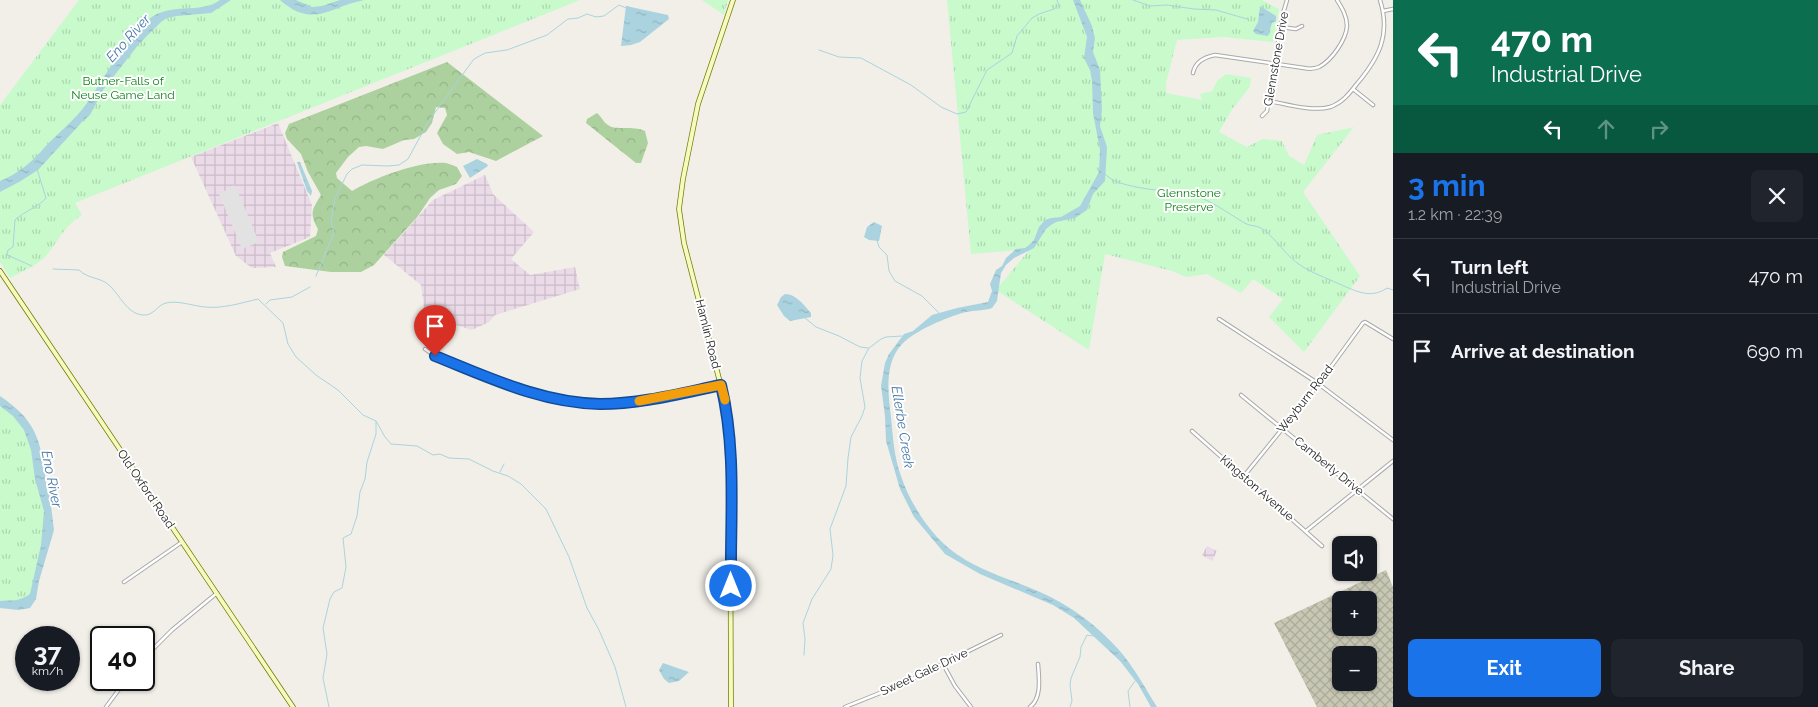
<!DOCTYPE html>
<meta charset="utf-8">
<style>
:root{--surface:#171b24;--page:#20242c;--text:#f1f3f6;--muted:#9ea1a6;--line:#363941;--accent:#1a73e8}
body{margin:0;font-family:Raleway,sans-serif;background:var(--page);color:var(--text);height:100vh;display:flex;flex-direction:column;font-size:19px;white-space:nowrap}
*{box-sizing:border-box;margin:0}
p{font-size:16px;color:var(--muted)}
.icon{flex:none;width:28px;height:28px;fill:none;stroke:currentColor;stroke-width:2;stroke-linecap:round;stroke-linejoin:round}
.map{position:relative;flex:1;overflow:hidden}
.details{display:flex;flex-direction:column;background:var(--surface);width:425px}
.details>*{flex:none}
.hud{background:#0b6e4f;color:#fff;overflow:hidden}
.controls{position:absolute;left:1332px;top:536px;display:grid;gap:10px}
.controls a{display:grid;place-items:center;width:45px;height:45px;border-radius:8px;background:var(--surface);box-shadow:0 1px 4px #0004;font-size:25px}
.speed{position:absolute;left:15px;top:626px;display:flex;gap:10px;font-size:25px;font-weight:700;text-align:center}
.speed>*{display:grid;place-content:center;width:65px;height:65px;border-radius:50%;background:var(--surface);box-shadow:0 1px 4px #0004;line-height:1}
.speed small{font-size:12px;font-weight:400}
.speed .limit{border:2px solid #111;border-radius:8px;background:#fff;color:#111}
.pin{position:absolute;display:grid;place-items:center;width:42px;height:42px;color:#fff;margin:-51px -21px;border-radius:50% 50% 50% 0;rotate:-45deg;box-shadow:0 0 5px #0007}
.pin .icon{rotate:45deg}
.me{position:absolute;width:55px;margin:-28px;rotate:0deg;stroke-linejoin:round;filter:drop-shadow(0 0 4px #0008)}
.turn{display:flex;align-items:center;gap:18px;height:105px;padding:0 15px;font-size:22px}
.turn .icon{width:65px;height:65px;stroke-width:2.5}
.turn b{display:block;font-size:35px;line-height:42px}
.lanes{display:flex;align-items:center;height:48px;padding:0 15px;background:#0003;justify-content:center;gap:25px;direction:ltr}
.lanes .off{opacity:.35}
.round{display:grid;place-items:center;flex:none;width:52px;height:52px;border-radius:8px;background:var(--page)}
.overview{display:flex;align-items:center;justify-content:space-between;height:85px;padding:0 15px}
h1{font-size:30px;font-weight:700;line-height:38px;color:var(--accent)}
.cta{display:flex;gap:10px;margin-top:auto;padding:10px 15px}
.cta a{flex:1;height:58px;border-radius:8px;background:var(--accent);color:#fff;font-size:20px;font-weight:700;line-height:58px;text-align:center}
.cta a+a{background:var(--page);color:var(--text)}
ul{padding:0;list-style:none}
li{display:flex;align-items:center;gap:15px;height:75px;padding:0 15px;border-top:1px solid var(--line)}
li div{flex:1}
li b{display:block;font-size:19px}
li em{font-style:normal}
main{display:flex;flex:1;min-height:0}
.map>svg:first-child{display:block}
</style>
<main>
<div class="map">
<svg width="1393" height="707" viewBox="0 0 1393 707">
<defs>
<pattern id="industrial-grid" width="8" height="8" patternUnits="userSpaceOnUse" patternTransform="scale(1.25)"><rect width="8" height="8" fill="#ebdbe8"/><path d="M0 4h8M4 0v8" fill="none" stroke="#c9bcc7"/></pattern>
<pattern id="construction-cross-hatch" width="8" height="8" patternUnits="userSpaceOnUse" patternTransform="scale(1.25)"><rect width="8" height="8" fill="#c7c7b4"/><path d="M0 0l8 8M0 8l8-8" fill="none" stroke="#abab9a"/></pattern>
<pattern id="forest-crowns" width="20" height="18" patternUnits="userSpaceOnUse" patternTransform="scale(1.25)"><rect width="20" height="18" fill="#add19e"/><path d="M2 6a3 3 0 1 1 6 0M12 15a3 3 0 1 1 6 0" fill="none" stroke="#95b388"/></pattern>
<pattern id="park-tufts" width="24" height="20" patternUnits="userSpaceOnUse" patternTransform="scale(1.25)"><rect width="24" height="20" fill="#c8facc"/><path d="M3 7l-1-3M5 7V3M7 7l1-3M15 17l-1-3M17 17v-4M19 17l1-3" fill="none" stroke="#acd6af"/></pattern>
<pattern id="water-ripples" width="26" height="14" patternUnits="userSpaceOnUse" patternTransform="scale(1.25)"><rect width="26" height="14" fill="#aad3df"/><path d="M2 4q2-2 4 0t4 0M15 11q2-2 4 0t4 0" fill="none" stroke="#92b5bf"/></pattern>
</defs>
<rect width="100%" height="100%" fill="#f2efe9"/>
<path fill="url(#industrial-grid)" d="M278,123L312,205L310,237L270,253L276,267L252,268L236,256L191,157Z
M485,175L493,194L534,232L511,259L530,275L575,267L580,289L495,315L489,322L472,330L425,315L421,285L384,255L433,200Z
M1207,546L1217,551L1212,561L1202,555Z"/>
<path fill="url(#construction-cross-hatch)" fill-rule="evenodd" d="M1386,570L1393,587V707H1317L1274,623ZM1341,600H1369V628H1341ZM1341,655H1369V682H1341Z"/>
<path fill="url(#forest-crowns)" d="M447,62L543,136L496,161L469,152L457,154L443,144L437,133L447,115L445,108L436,107L432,123L426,132L414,139L404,140L383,149L366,146L359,147L348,157L336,173L337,178L352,191C374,178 420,160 446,163C450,164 454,166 457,167L462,176L456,184L439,190L430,198L418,216L374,265L361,272H331L285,266L282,257L283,252L316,236L318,229C309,213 312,210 321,195L308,172L301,154L287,139L285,133L289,124Z
M597,113C601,116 603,122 608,125C615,131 633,125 645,131L648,143L641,163H636L586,123L587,119Z"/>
<path fill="url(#park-tufts)" d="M79,0H580L75,203L82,215C62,228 59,241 45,257C36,266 21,272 10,278L0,262V105Z
M702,0H728L724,15Z
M947,0H1262L1279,9L1273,42L1223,37L1177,40L1166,83V93L1202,100L1200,94L1212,91L1217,81L1226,74L1251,78L1250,87L1233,108L1219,132L1247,147L1263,139L1282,141L1289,156L1304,165L1317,135L1354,127L1303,192L1360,276L1304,352L1269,317L1283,299L1253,279L1241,293L1207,274L1186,277L1172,271L1105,254L1089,350L996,290L1030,249L971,254Z
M0,401L25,421L48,528L33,594L25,605H0Z"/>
<path fill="#e2e2e2" d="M235,185L259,242L242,249L219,194Z"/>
<path fill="url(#water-ripples)" d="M220,0H231L211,13L177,16L167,18L161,22L139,44L103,90L90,115L82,122L38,170L19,182L0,192V181C18,174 32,162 45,147C59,132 75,120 87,103C105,77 124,41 148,20C170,1 200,15 220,0Z
M280,0H296L312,7L322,6L340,0H364C329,7 313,29 280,0Z
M1073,0H1080L1092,26L1095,38L1093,52L1100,70L1102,110L1100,126L1107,147L1105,181L1093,194L1087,210L1075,218L1056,222L1051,225L1046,229L1034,248L1014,258L1006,265L1001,273L997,301L992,308C984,311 974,310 966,312C947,317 916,330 902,344C884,363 888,394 891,417C893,437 894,457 901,476C908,498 924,524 940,540C967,568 1006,577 1040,592C1070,605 1098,626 1119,650C1134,667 1145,688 1157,707H1151L1138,684L1120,661L1074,618L1053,605L980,574L945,554L914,517L900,489L886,441L885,416L881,386L885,363L889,354L904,334L913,331L932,315L957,308L988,302L992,291L990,284L996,270L1002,266L1006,258L1016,249L1025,248L1029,245L1034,240L1039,227L1045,220L1051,218L1061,217L1080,206L1099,172L1100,150L1093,113L1092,81L1090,70L1084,58L1087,37Z
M626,6L668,15L669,19L640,42L631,45L621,46Z
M1260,6L1276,16V21L1272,23L1268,36L1256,34L1253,31L1258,22Z
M477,159L487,164L488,166L470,178L463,166Z
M297,162H300L312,191L311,196L307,191Z
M874,222L882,226L879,241L869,240L864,237L867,227Z
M785,294C796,294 804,305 811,313V317L790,321L784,316L777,305L781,297Z
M0,396C40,423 41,444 47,490L50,497L54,530L39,581L36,599L30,608L18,610L0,608V601C12,600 19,602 30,594L41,545L44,511L35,479L31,450L24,430L13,416L0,406Z
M663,663L689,672L679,681L669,683L664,679L659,670Z"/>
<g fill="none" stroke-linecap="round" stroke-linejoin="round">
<path stroke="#aad3df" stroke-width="1" d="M1133,0L1150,6L1167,5L1194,9L1216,10L1247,19
M819,50L839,57L861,58L911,85L941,107L957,114L966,112L987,70L1012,53L1017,36L1032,18L1039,14L1054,9L1059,5L1057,0
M1105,174C1118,190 1171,190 1192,195C1211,200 1226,212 1243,222C1248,226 1255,225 1261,228C1270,233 1282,249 1290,257C1305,271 1320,275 1337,283C1354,290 1370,300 1387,288L1393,290
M877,240L879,247L887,255L889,271L895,281L922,296L939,313
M32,266L7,255L8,250L13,247L15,220C23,212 40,206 46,198L37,169
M53,269L79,270C88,279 100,277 109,285C120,295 127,314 143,315C154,316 157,305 166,303C178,300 193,306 205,307C222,309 241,303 258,299L283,323L288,344L296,357L316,375L338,390L363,415L376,421L385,437L391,444L417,446L433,455L440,454L449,458L469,459L493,471L508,476L521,484L546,509L569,557L587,608L599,630L615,667L626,707
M316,276L334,232L331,222L335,198L347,174L352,169L362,165L388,166L399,165L408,159L428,122L474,59L485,53L507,50L547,35L568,19L578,18L587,14L596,17L604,16L619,5L626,8
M266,304L270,300L292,297L310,287
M805,318L816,327L839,336L860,347L868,348
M500,472L504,464
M804,655L805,639L803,623L812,599L831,569L833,555L830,529L846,486L848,458L851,437L862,416L865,407L860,378L862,361L869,348L881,339L886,337L902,336
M329,707L323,678L327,654L323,628L330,599L334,592L342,588L346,567L343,538L351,534L357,516L360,492L365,479L367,462L376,434V422
M1070,707L1072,701L1070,685L1071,678L1080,657L1081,647L1087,635L1093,636
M1130,707L1128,691L1135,681"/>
<defs>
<path id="street" d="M1383,11L1393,9
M1280,27L1296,29L1302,26
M1193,73C1195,62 1205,57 1215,55L1304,68C1309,69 1314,69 1319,67C1332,60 1346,40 1347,26C1347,16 1342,8 1337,0
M1353,89L1373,105
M1269,101C1286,104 1313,112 1330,107C1342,103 1349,94 1356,85C1379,58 1391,35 1380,0
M1262,116L1267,111L1282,17L1287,0
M1219,319L1316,382L1393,440
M425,349L435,356C488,377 541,403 600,404C641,404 682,394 721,385
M1241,395L1393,519
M1192,431L1322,546
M1244,476L1317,386L1363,323L1365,322L1393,339
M1306,531L1393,461
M124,582L182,542
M144,658L172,630L217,593
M943,664L955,686L971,707
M106,707L126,680
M845,707L900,685L1001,635
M1030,707C1042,698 1039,678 1038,664"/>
<path id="secondary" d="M0,271L293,707
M731,707L730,438L724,398L684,243L679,209L683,179L698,104L733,0"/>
</defs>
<use href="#street" stroke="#a9a9a9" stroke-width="4.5"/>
<use href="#secondary" stroke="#707d05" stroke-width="5.5"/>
<use href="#street" stroke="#fff" stroke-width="2.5"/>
<use href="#secondary" stroke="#f7fabf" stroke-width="4"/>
</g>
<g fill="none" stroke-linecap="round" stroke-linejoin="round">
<defs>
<path id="route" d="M435,356C488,377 541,403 600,404C641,404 682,393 721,385C737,451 730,520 731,586"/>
</defs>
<use href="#route" stroke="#114b97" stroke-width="12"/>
<use href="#route" stroke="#1a73e8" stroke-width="9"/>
<path stroke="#f59e0b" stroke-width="9" d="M639,401L721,385L725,400"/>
</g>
<g text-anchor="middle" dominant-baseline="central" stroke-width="4" stroke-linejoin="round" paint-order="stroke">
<g font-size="12" fill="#222" stroke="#fff">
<text transform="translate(1276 59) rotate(-80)">Glennstone Drive</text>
<text transform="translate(708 334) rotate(76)">Hamlin Road</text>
<text transform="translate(1305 399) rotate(-52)">Weyburn Road</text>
<text transform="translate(1329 466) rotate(39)">Camberly Drive</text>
<text transform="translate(1257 488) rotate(41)">Kingston Avenue</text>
<text transform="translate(146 489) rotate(56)">Old Oxford Road</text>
<text transform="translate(924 672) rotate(-25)">Sweet Gale Drive</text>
</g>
<g font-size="12" fill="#0c8416" stroke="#fff">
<text x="123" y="81">Butner-Falls of<tspan x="123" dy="14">Neuse Game Land</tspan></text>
<text x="1189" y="193">Glennstone<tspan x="1189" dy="14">Preserve</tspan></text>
</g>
<g font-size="14" font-style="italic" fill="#4a7aab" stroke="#fff">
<text transform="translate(128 38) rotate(-48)">Eno River</text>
<text transform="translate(903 427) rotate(81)">Ellerbe Creek</text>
<text transform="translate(52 479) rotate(79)">Eno River</text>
</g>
</g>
</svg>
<div class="controls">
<a><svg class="icon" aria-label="sound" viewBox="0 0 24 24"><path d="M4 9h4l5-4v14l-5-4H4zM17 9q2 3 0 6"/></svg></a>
<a>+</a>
<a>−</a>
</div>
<div class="speed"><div>37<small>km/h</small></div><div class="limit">40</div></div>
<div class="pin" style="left:435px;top:356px;background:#d93025"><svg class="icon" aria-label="arrive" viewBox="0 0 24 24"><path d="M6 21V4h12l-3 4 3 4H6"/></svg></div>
<svg class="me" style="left:731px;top:586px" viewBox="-20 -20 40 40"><circle r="17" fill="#1a73e8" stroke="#fff" stroke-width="3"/><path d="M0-11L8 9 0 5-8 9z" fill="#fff"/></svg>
</div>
<section class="details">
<div class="hud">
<div class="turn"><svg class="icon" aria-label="left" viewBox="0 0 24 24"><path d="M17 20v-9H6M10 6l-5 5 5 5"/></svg><div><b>470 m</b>Industrial Drive</div></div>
<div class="lanes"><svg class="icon" aria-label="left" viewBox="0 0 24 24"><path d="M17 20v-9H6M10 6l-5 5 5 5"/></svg><svg class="icon off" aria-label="ahead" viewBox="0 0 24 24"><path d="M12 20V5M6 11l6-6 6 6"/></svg><svg class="icon off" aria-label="right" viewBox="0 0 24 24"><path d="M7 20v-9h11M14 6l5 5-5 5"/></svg></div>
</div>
<div class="overview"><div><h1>3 min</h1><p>1.2 km · 22:39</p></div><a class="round"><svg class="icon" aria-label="close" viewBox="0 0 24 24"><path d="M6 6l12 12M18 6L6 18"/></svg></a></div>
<ul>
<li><svg class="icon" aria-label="left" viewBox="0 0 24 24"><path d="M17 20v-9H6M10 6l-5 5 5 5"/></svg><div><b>Turn left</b><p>Industrial Drive</p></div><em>470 m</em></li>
<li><svg class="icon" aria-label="arrive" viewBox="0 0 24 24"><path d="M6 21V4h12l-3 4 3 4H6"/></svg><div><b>Arrive at destination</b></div><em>690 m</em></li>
</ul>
<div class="cta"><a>Exit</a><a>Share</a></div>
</section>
</main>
